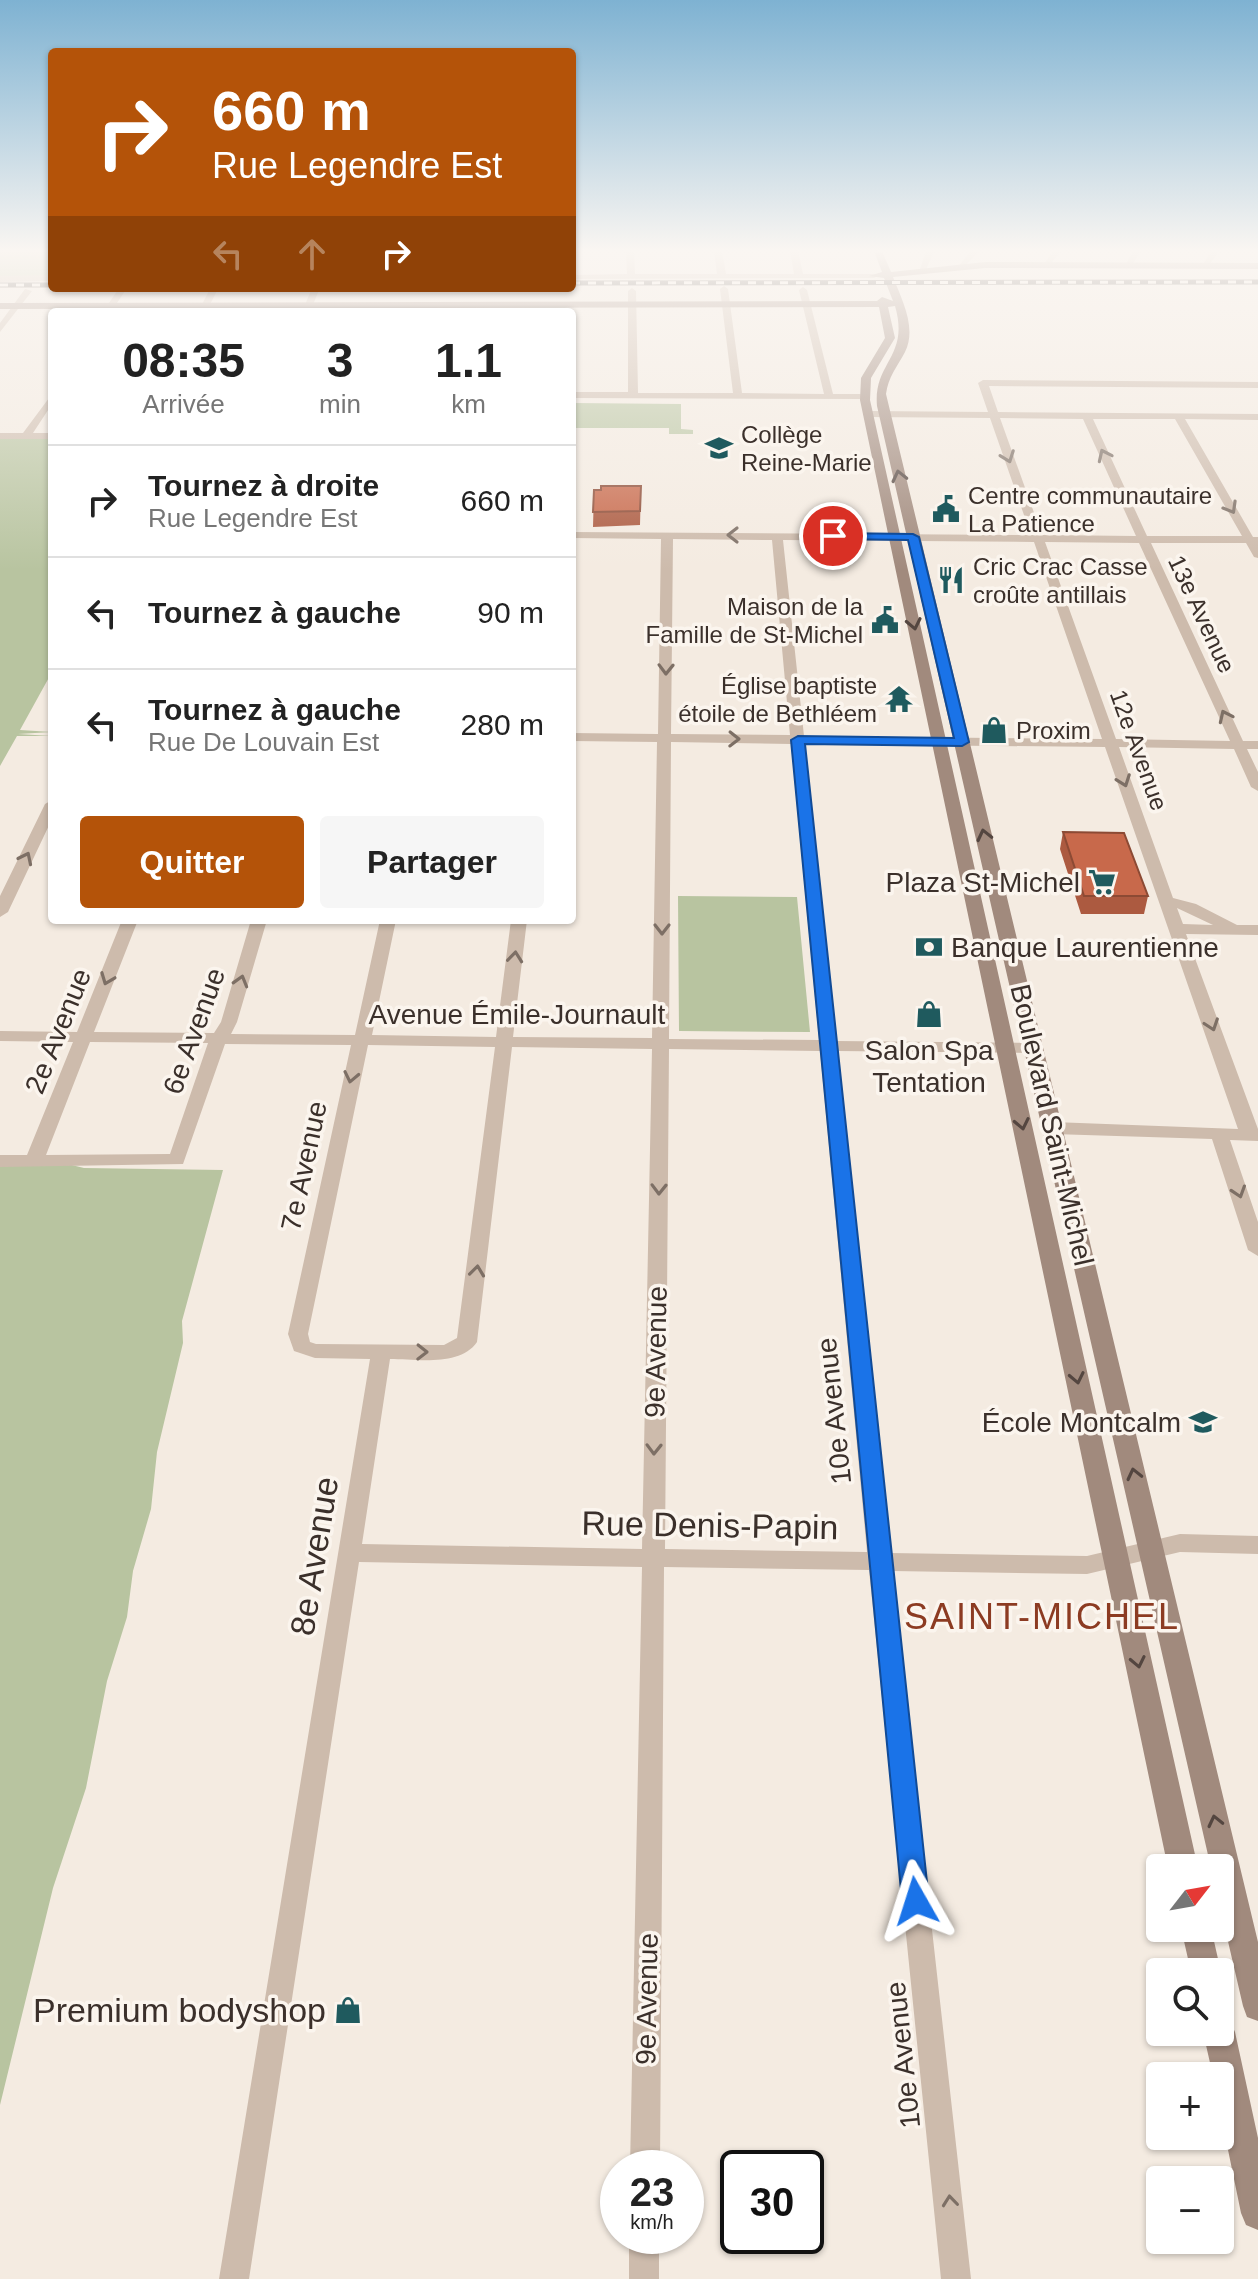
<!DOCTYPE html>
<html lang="fr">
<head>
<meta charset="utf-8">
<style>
	:root { --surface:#fff; --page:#f6f6f6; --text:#222; --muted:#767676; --line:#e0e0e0; --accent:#b45309 }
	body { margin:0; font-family:Arial,sans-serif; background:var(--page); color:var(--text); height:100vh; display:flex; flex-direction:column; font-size:30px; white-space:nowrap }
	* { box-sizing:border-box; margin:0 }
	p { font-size:26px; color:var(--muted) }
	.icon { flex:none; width:44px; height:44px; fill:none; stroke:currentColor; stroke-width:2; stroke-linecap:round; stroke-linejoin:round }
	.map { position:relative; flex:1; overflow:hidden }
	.drawer { position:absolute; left:48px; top:308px; width:528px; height:616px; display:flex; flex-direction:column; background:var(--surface); border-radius:8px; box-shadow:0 2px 6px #0004 }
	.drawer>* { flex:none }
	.guide { position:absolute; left:48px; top:48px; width:528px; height:244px; border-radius:8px; box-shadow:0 2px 6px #0004; background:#b45309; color:#fff; overflow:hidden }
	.needle { width:52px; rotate:59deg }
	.buttons { position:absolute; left:1146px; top:1854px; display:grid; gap:16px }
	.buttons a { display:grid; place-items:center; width:88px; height:88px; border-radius:8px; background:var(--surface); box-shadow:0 2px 6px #0004; font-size:40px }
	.speed { position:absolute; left:600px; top:2150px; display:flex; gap:16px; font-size:40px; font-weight:700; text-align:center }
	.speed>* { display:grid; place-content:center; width:104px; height:104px; border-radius:50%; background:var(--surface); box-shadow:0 2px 6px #0004; line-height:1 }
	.speed small { font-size:20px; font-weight:400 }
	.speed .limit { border:4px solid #111; border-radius:12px; background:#fff; color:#111 }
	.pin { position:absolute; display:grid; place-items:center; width:68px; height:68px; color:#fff; margin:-34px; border:4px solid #fff; border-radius:50%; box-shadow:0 2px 8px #0007 }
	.me { position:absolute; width:88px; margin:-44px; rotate:354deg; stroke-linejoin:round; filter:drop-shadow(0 0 6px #0008) }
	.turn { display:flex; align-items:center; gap:28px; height:168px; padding:0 32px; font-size:36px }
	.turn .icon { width:104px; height:104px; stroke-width:2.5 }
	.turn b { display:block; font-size:56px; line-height:68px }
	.lanes { display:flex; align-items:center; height:76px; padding:0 32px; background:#0003; justify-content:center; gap:40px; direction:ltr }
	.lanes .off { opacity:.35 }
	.eta { display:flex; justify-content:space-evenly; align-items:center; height:136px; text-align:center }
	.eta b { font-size:48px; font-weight:600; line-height:56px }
	.cta { display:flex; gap:16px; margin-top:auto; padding:16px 32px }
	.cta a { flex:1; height:92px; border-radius:8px; background:var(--accent); color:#fff; font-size:32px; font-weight:600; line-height:92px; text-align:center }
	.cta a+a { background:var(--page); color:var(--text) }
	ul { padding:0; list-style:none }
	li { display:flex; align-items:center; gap:24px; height:112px; padding:0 32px; border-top:2px solid var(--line) }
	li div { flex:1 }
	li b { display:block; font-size:30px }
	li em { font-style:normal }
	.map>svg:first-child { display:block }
</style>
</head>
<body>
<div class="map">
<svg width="1258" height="2279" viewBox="0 0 1258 2279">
	<rect width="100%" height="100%" fill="#f4ebe1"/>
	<path fill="#b8c4a0" d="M0,251h52v27l-52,1z
		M573,403l108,1v25l12,1v4h-24v-6h-97z
		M0,439h52v233l-32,58 32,2 -34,2 34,2h-35l-17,30z
		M678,896l119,1 13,135 -131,-1z
		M0,1161h55l29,7 139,2 -41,151 1,22 -26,109 -6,57 -18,62 -6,46 -20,64 -21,107 -33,100 -53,217z"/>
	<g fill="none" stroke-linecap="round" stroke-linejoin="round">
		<path fill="#cdbbac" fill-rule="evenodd" d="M626,251h8l1,23h82l-3,-23h8l4,23h68l-4,-23h8l5,23h71l4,2 -4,2 -302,1v-4l55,-1z
			M926,251h8l-9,21h-6z
			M971,251h8l-16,17h-6z
			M1053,251h8l-13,16h-6z
			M1133,251h8l-11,17h-6z
			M1211,251h8l-12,17h-6z
			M52,275v6l-52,1v-6z
			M724,286l4,3 14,104 82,1 -25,-104 4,-3 4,3 26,104h31l3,1v4l-295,-1v-6h56v-101l4,-3 4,3 2,102h95l-13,-104z
			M119,288h8l-16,24h-8z
			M312,288l7,2 -9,22h-8z
			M25,289l7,2 -32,41v-9z
			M210,289l7,2 -11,21h-8z
			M983,380l275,2v6l-269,-2 9,26 260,2v6l-73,-1 68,118h5v21l-4,-1 -8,-14h-95l92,198h15v8h-11l11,23v19l-7,-4 -17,-38 -115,-2 54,151 23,6 41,21h21v10l-72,-1 72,195v12l-28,-1 28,82v34l-10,-6 -36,-111 -159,-5 -9,-6 9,-6 185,7 -133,-382 -300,-3 31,297 197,2 8,5 -8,5 -196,-2 53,502 197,3 93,-22 78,2v18l-78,-2 -93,22 -195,-3 79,708h-30l-72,-709 -205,-3 -4,601h-30l12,-601 -283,-5 -110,717h-30l151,-920 -55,-1 -21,-7 -6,-17 63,-289 -126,-1 -42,120 -183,3v-12h27l46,-113 -73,-1v-10l77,1 45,-112h16l-44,112 120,1 7,-11 30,-102h16l-30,102 -6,12 124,1 25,-115h16l-24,115 124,2 15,-117h16l-14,117 139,1 5,-296 -85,-1v-8l86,1 3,-195 -89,-1v-6l459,3 -41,-117 -122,-1 -5,-3 5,-3 120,1 -10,-29zM1000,418l83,1 53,117 -94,-1zM1093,419h82l67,117h-95zM673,539l99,1 18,195 -119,-1zM783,540l251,2 68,197 -298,-3zM1045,542l94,1 91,198 -114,-2zM671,742l120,2 28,296 -150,-1zM1177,908l36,17 -30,-1zM90,1042l118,1 -38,111 -124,1zM368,1045l127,2 -38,291 -13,7 -128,-1 -6,-2 -2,-8zM512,1047l140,2 -10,500 -280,-5 28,-185c26,0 70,8 87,-17zM669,1049l151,2 47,501 -202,-3z
			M52,394v10l-19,29h19v6h-52v-6h23z
			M52,800v19l-44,93 -8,5v-21l45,-92z
			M629,2236h30v43h-30z"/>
		<path fill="#a18a7d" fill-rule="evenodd" d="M874,251h8l9,21 94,-10 273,1v6l-273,-1 -92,9c9,23 24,51 12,75 -8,15 -17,25 -19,42l372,1548v79l-11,-4 -4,-11 -23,-99v-39h-9l-334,-1462c-4,-44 33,-49 18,-100l-7,1 7,31 -24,40 -1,22 328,1468h-30l-308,-1468 1,-22 24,-40 -6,-31 -879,2v-6l877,-2 5,-4 11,4 -9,-23 -15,-2 13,-4z
			M1181,1928h30l10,44 -1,3v-3h-29z
			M1220,2017l10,4 5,11 23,106v92l-12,-5 -5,-12 -21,-102v-35h-7l-10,-44h17z"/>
		<g stroke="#3b302b" stroke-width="5">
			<path id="rail" d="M572,283l686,-1
				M0,285h52"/>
		</g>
		<use href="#rail" stroke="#fbf5ee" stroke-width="3" stroke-dasharray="8" stroke-linecap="butt"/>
	</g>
	<path fill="#ac5a40" d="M641,486l-1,39 -47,2 1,-37z
		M1063,832l85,64 -4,18h-63l-21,-65z"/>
	<path fill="#c8694b" stroke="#8c4a34" stroke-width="2" d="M601,486h40l-1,25 -47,1 1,-22h7z
		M1063,832l61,1 24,63h-64z"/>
	<defs><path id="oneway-chevron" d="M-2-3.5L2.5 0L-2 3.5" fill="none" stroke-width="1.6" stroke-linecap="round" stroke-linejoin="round" transform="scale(2)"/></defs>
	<g stroke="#7d6f65">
		<use href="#oneway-chevron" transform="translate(1104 455) rotate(-115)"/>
		<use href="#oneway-chevron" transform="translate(1008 457) rotate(70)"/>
		<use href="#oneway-chevron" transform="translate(1231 508) rotate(60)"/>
		<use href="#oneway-chevron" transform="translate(733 535) rotate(-180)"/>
		<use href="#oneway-chevron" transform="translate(666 669) rotate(91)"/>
		<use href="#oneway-chevron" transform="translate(1225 716) rotate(-115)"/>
		<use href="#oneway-chevron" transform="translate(734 739) rotate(1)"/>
		<use href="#oneway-chevron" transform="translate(1124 781) rotate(70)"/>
		<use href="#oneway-chevron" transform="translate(26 858) rotate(-64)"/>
		<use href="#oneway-chevron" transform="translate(662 929) rotate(90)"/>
		<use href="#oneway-chevron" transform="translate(515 957) rotate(-84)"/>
		<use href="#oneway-chevron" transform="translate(107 979) rotate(111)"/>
		<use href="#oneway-chevron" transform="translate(241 981) rotate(-74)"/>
		<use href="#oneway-chevron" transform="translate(1212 1025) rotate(71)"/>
		<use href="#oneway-chevron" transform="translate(351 1077) rotate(102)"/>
		<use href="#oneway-chevron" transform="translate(659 1189) rotate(91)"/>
		<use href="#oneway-chevron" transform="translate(1239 1192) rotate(72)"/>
		<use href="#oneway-chevron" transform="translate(477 1271) rotate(-83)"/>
		<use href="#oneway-chevron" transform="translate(422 1352) rotate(1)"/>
		<use href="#oneway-chevron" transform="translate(654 1449) rotate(91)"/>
		<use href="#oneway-chevron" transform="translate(950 2201) rotate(-96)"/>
	</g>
	<g stroke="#544640">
		<use href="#oneway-chevron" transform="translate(899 476) rotate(-103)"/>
		<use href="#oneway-chevron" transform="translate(914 624) rotate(78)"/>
		<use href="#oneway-chevron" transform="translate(984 835) rotate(-103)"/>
		<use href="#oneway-chevron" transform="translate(1022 1124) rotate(78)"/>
		<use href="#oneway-chevron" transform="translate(1077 1378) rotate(78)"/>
		<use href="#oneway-chevron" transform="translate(1134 1474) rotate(-103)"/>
		<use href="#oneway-chevron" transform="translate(1138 1662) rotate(78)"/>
		<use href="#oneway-chevron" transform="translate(1215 1821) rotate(-103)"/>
	</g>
	<linearGradient id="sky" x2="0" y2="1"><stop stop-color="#7eb2d2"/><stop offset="0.44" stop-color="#faf6f2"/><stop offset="1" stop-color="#faf6f2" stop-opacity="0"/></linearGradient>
	<rect width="1258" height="570" fill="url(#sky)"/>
	<path fill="#1a73e8" stroke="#114b97" stroke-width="2" d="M833,533l80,1 6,3 50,205 -7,4 -157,-2 124,1157 -4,8 -9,4 -10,-4 -4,-8 -111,-1161 7,-4 156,2 -46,-198 -79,-1z"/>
	<defs>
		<g id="school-bare" transform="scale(2.16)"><path d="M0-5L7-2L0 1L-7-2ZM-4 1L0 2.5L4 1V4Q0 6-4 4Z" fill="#1f5a5e" stroke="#fbf5ee" stroke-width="2.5" paint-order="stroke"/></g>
		<g id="civic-bare" transform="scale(2.16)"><path d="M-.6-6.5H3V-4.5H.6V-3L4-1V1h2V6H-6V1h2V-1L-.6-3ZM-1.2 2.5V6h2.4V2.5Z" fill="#1f5a5e" stroke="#fbf5ee" stroke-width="2.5" paint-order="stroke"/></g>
		<g id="restaurant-bare" transform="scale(2.16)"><path d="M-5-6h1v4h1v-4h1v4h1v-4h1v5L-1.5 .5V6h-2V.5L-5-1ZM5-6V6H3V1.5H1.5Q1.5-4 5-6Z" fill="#1f5a5e" stroke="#fbf5ee" stroke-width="2.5" paint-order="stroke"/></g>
		<g id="temple-bare" transform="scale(2.16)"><path d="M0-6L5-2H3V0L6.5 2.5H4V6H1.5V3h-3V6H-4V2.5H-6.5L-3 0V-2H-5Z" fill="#1f5a5e" stroke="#fbf5ee" stroke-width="2.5" paint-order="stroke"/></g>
		<g id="shop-bare" transform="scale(2.16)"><path d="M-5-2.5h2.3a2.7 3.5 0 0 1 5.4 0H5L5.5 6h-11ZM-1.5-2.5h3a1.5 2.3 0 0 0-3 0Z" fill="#1f5a5e" stroke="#fbf5ee" stroke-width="2.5" paint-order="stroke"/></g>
		<g id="supermarket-bare" transform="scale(2.16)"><path d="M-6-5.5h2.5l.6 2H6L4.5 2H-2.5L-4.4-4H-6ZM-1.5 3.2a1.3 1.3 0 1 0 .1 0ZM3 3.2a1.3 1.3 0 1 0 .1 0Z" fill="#1f5a5e" stroke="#fbf5ee" stroke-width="2.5" paint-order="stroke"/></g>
		<g id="bank-bare" transform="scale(2.16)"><path d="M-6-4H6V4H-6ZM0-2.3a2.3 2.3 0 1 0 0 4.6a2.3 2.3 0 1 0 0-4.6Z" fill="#1f5a5e" stroke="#fbf5ee" stroke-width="2.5" paint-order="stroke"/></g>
	</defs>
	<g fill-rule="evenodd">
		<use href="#school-bare" x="719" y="448"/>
		<use href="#civic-bare" x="946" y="509"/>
		<use href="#restaurant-bare" x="951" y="580"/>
		<use href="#civic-bare" x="885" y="620"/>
		<use href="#temple-bare" x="899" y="699"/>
		<use href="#shop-bare" x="994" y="730"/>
		<use href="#supermarket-bare" x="1102" y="882"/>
		<use href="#bank-bare" x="929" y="947"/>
		<use href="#shop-bare" x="929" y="1014"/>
		<use href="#school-bare" x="1203" y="1422"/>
		<use href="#shop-bare" x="348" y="2010"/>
	</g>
	<g text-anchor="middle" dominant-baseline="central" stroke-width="7" stroke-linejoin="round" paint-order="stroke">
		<g font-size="24" fill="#3b302b" stroke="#fbf5ee" text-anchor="start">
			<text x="741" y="434">Collège<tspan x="741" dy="28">Reine-Marie</tspan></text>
			<text x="968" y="495">Centre communautaire<tspan x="968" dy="28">La Patience</tspan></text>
			<text x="973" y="566">Cric Crac Casse<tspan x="973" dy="28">croûte antillais</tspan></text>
			<text x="863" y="606" text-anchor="end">Maison de la<tspan x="863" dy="28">Famille de St-Michel</tspan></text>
			<text x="877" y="685" text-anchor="end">Église baptiste<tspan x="877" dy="28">étoile de Bethléem</tspan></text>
			<text x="1016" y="730">Proxim</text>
		</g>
		<g font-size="24" fill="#3b302b" stroke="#fbf5ee">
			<text transform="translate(1202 614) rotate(65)">13e Avenue</text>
			<text transform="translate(1139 750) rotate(70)">12e Avenue</text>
		</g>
		<g font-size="28" fill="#3b302b" stroke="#fbf5ee" text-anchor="end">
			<text x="1080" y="882">Plaza St-Michel</text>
			<text x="951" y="947" text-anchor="start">Banque Laurentienne</text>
			<text x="929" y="1050" text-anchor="middle">Salon Spa<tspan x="929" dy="32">Tentation</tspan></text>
			<text x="1181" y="1422">École Montcalm</text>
		</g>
		<g font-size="28" fill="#3b302b" stroke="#fbf5ee">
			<text x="517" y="1014">Avenue Émile-Journault</text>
			<text transform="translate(58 1031) rotate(-68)">2e Avenue</text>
			<text transform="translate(194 1031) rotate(-70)">6e Avenue</text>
			<text transform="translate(1052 1125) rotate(77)">Boulevard Saint-Michel</text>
			<text transform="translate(304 1166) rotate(-78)">7e Avenue</text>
			<text transform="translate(656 1352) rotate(-89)">9e Avenue</text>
			<text transform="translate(834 1411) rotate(-96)">10e Avenue</text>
			<text transform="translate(647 1999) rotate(-89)">9e Avenue</text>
			<text transform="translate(903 2055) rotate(-96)">10e Avenue</text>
		</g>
		<g font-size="34" fill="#3b302b" stroke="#fbf5ee">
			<text transform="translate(710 1525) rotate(1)">Rue Denis-Papin</text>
			<text transform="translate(314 1556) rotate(-81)">8e Avenue</text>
		</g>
		<g font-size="34" fill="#3b302b" stroke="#fbf5ee" text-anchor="end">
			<text x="326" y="2010">Premium bodyshop</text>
		</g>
		<g font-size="36" letter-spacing="2" fill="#8c3b22" stroke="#fbf5ee">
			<text x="1042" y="1616">SAINT-MICHEL</text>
		</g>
	</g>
</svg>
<div class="buttons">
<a><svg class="needle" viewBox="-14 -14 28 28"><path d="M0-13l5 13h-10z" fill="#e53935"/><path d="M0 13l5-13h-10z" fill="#767676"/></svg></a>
<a><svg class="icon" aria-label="search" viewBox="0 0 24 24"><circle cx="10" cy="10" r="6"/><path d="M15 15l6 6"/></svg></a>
<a>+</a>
<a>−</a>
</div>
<div class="speed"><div>23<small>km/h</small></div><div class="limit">30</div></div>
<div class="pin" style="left:833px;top:536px;background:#d93025"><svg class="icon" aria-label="arrive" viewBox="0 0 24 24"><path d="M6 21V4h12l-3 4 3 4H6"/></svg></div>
<svg class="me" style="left:916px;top:1901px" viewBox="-20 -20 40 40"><path d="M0-17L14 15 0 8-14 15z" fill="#1a73e8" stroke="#fff" stroke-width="4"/></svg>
<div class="guide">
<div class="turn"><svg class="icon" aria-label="right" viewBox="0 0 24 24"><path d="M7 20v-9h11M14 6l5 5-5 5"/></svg><div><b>660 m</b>Rue Legendre Est</div></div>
<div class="lanes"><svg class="icon off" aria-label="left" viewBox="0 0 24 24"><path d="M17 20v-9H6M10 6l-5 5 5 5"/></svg><svg class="icon off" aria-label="ahead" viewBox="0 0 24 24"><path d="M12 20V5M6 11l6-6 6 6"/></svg><svg class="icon" aria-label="right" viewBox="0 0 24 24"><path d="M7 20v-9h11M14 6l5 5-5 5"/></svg></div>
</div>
<section class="drawer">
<div class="eta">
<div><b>08:35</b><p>Arrivée</p></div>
<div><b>3</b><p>min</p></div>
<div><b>1.1</b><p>km</p></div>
</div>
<ul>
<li><svg class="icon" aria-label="right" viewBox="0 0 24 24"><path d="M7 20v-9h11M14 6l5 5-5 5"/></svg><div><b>Tournez à droite</b><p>Rue Legendre Est</p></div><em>660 m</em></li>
<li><svg class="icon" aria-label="left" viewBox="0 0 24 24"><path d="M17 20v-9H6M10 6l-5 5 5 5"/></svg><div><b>Tournez à gauche</b></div><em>90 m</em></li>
<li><svg class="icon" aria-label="left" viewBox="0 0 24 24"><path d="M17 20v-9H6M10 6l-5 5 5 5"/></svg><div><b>Tournez à gauche</b><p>Rue De Louvain Est</p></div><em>280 m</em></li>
</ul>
<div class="cta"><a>Quitter</a><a>Partager</a></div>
</section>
</div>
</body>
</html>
